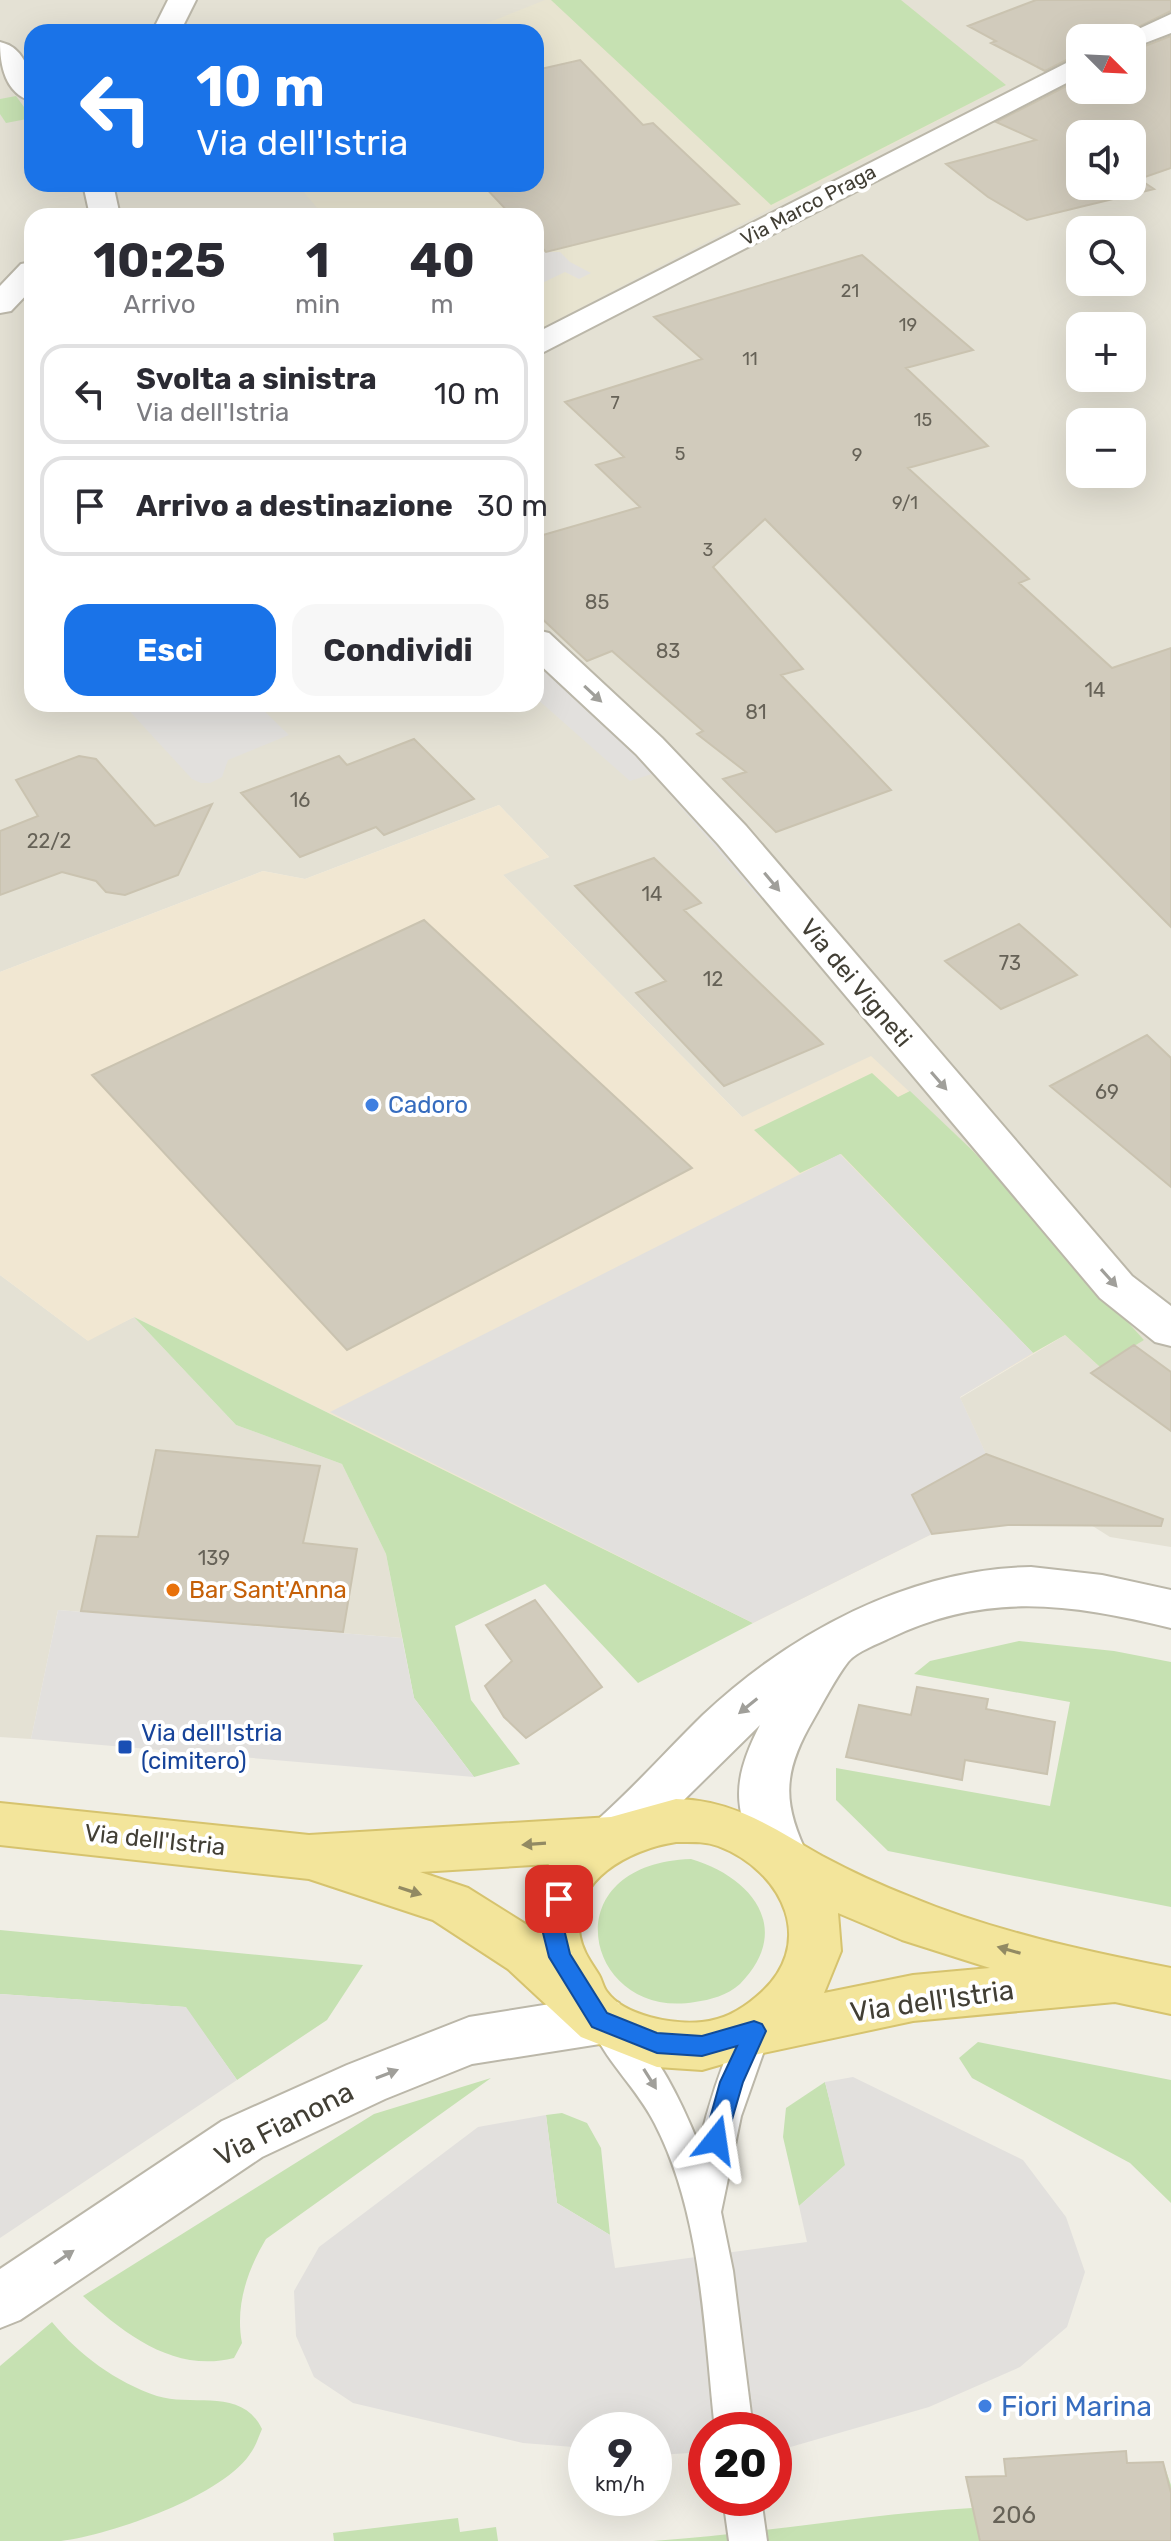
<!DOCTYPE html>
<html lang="it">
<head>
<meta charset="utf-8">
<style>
	:root { --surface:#fff; --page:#f7f7f7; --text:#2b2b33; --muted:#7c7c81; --line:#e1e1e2; --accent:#1a73e8 }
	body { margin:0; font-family:Rubik,sans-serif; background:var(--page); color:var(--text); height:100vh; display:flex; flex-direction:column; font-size:30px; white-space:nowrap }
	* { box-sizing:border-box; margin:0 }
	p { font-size:26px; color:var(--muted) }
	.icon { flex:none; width:44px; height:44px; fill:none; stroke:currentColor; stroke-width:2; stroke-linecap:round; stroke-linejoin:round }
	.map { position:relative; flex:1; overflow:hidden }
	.panel { position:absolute; left:24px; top:208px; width:520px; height:504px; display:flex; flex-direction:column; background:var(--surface); border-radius:24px; box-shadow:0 8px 32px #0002 }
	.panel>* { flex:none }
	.banner { position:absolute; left:24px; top:24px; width:520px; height:168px; border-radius:24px; box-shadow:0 8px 32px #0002; background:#1a73e8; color:#fff; overflow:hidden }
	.needle { width:52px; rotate:114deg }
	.tools { position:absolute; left:1066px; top:24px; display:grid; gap:16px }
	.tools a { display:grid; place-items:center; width:80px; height:80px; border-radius:16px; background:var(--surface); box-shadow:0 8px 32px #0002; font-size:40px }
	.speed { position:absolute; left:568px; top:2412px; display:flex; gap:16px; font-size:40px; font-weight:700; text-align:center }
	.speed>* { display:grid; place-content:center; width:104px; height:104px; border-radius:50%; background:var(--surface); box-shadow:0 8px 32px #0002; line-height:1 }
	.speed small { font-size:20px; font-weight:400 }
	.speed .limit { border:12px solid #d22; background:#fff; color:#111 }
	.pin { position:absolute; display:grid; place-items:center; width:68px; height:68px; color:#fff; margin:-34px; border-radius:16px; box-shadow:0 4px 12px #0006 }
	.me { position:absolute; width:88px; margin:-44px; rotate:15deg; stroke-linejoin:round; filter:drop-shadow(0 0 6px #0008) }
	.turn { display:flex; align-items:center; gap:28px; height:168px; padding:0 40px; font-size:36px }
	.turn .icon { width:104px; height:104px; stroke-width:2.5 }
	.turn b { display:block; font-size:56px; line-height:68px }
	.eta { display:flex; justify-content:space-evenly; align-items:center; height:136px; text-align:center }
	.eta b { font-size:48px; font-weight:700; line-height:56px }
	.button { display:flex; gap:16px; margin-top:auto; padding:16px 40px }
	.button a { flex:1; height:92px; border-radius:24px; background:var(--accent); color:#fff; font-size:32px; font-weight:700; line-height:92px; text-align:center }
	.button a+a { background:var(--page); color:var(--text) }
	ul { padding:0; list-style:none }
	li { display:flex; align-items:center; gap:24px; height:100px; margin:0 16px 12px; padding:0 24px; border:4px solid var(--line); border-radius:24px }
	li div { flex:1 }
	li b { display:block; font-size:30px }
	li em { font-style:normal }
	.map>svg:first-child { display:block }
</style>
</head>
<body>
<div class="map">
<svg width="1171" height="2541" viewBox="0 0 1171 2541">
	<rect width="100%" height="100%" fill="#f0eee5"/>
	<path fill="#e4e1d4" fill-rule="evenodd" d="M0,0h1171v1547l-61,-10 -19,-12h-83l-76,9 -20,-39 48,-97 105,-63 35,32 43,-28 -401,-222 -240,-243 47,-17 -50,-52 -194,74 -42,-8 -263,101zM32,32h504v152h-504zM1080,38h52v52h-52zM1080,134h52v52h-52zM32,216h504v488h-504zM1080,230h52v52h-52zM1080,326h52v52h-52zM1080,422h52v52h-52z
		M0,1275l87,65 47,-23 102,108 106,39 44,90 16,84 -344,-28 -27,129 -31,-2z"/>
	<path fill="#f1e7d2" d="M499,805l50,52 -46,18 239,242 129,-61 102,95 171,189 -44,27 -35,-32 -105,62 26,57 -74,41 20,39 -179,89 -619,-306 -46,24 -88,-66v-303l263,-101 42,8z"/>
	<path fill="#e8e4d0" d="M545,0h356l105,85 -470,246v-115h-212l-27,-32h239v-152h-71z"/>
	<path fill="#c6e1b2" d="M551,0h350l105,85 -235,120z
		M16,96l16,22 -26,5 -6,-9v-15z
		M872,1073l26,24 12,-6 63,60 171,189 -44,27 -35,-32 -32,18 -192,-199 -41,19 -46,-43z
		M134,1317l619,306 -115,60 -93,-99 -90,42 16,74 49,64 -46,13 -60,-79 -28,-144 -44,-90 -106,-39z
		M1019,1641l95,10 57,11v245l-283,-56 -52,-51v-32l214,38 20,-104 -156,-28 16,-13z
		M691,1859c61,18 103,70 49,125 -12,11 -30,16 -45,18 -109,19 -147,-138 -4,-143z
		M0,1930l363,35 -36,55 -90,60 -52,-73 -185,-13z
		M978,2042l193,38v123l-41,-40 -158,-85 -13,-20z
		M491,2078l-225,161c-19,32 -31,67 -24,104l-8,15c-59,15 -109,-23 -151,-62l291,-182z
		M825,2082l21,83 -47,41 -16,-69 3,-29z
		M562,2113l25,10 14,25 9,87 -53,-32 -11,-88z
		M52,2322c27,33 64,60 105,74 36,11 85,-9 105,33 -3,7 -6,16 -10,22 -26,44 -141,84 -191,90 -19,0 -41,0 -61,0v-175z
		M1126,2451l1,12 36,-1 8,23v56h-518c107,-7 212,-27 319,-33l-6,-31 39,-1 -1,-17z
		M458,2518l2,14 36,-5 2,14h-164l-1,-8z"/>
	<path fill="#e2e0dd" d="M536,247l7,5h17l10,10 21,11 -12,6 -14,-7 -29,14z
		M536,650l237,243 -14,5 -107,-124 -22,7 -94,-83z
		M123,704h134l32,31 -61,25 -6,17 -12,6h-9l-9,-4z
		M840,1154l193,199 -73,44 26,57 -74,41 20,39 -179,89 -423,-211z
		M58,1610l344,28 12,60 60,79 -443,-38z
		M0,1994l186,13 51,73 -237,158z
		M853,2077l170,83 43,57 19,55 -18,55 -47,40 -91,40 -142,41 -13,1v-19h-68v22l-48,3 -4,-1v-24h-68v18l-63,-5 -170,-40 -39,-26 -18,-41 -2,-45 25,-44 159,-120 68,-12 11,88 53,32 5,33 192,-26 -8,-36 46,-41 -20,-83z"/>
	<path fill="#d1cbbc" stroke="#cac3b0" stroke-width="2" fill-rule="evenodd" d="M1036,0h135v11l-55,27h-36v15l-35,18 -54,-28 5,-2 -28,-15z
		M1171,36v132l-32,11 15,10 -127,31 -39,-23 -42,-33 90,-24 -40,-18 84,-43v11h52v-39zM1080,134h52v52h-52z
		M580,60l63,65 10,-2 86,81 -193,48 -10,-11v-25h-24l-30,-32h54v-114z
		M862,255l111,95 -67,18 82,78 -80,22 121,111 -10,4 93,85 59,-20v279l-406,-408 -52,48 90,102 -22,6 110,115 -115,42 -53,-53 23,-7 -49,-38 6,-3 -91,-80 -25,10 -51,-48v-76l104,-30 -44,-42 28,-8 -59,-55 137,-43 -48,-42z
		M414,739l60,60 -90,36 -8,-8 -76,30 -59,-64 98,-37 8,9z
		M79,756l17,3 59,67 57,-22 -34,71 -53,20 -19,-3 -10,-11 -34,-9 -62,23v-64l38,-15 -22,-36z
		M654,858l47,45 -17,7 139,134 -99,42 -88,-93 30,-12 -91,-95z
		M424,920l268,248 -345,182 -255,-275z
		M1019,924l58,51 -76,34 -56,-48z
		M1147,1035l24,23v129l-121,-101z
		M1134,1345l37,27v59l-80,-58z
		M156,1450l164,16 -17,77 54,6 -14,83 -262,-21 16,-75 41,1z
		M986,1454l177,65 -2,7 -153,-1 -76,9 -20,-39z
		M535,1600l67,87 -76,51 -22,-21 -19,-31 27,-25 -26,-36z
		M917,1687l71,12 -2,10 69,13 -8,52 -82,-14 -3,20 -116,-23 13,-52 52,10z
		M1126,2451l1,12 36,-1 8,31v48h-191l-14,-64 40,-1 -2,-17z"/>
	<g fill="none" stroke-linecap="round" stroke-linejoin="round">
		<g stroke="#bbb7a9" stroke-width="4">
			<path id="service" d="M754,2016l12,4 5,11 -30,85 -20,96 12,59 20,159h-38c-11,-100 -13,-215 -60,-306 -17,-34 -47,-61 -61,-92l5,-11 12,-4c39,14 73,91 88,128 10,-43 24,-85 43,-125z
				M723,2498h38l6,43h-38z"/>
		</g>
		<g stroke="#bbb7a9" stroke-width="4">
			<path id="minor" d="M168,0h28l-16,32h-28z
				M1171,14v19l-39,15v-10h-13z
				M0,42c27,6 32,35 32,59 -27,-7 -32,-36 -32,-59z
				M1080,56v20l-544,280v-23z
				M83,184h30l7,32h-30z
				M32,262v27l-21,22 -11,2v-27l21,-22z
				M536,630l13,3 113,105 84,88 386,450 39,30v40l-16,-4 -55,-44 -382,-454 -82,-90 -100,-93z
				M1031,1567l71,8 69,15v38c-100,-24 -184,-37 -281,10 -12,6 -33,13 -42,24 -13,17 -24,39 -35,58 -31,53 -31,84 -4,138l-8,15 -18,7 -18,-7c-30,-60 -37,-85 -5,-148l-130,128 -18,7 -18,-7 -8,-15 8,-15c39,-34 72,-72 109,-108 87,-82 206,-146 328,-148z
				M600,1996l19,7 8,17 -8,17 -19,7 -128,20 -87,35 -123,58 -242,163 -20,8v-59l222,-148 125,-56 122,-48z"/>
		</g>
		<g stroke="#d6c36e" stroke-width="4">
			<path id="primary" d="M676,1799c58,1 97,29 146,57 28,15 58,29 89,41 81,34 174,54 260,71v46l-56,-12 -202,19 -159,34 -52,15 -45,-3 -76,-30 -73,-68 -75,-49 -124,-41 -309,-34v-42l309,32 302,-18zM676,1842c14,0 29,-1 42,4 66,25 101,100 38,151 -15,13 -33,23 -54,25 -28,3 -78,-6 -95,-30 -4,-5 -5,-12 -8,-17 -8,-13 -16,-23 -19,-38 -11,-57 50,-88 96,-95zM549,1864l-20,41 -2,20 -59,-37 -48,-16zM838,1913l64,27 88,28 -77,7 -89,18 17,-42z"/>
		</g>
		<use href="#service" fill="#fff" fill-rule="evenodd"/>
		<use href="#minor" fill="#fff" fill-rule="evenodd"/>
		<use href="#primary" fill="#f3e59b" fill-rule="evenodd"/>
	</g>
	<defs><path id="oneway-solid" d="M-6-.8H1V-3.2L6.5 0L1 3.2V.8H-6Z" transform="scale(2)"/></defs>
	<g fill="#a09f9a">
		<use href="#oneway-solid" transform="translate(593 694) rotate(43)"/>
		<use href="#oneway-solid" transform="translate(772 882) rotate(50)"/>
		<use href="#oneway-solid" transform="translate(939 1081) rotate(49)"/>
		<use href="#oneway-solid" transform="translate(1109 1278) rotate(48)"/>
		<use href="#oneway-solid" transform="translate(748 1706) rotate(141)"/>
		<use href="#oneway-solid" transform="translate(387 2074) rotate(-21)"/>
		<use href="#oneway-solid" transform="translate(650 2079) rotate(58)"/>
		<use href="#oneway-solid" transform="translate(64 2257) rotate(-34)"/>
	</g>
	<g fill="#928a63">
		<use href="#oneway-solid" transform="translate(534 1844) rotate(176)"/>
		<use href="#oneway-solid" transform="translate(410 1891) rotate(18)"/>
		<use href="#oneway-solid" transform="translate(1009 1950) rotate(-164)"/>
	</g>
	<path fill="#1a73e8" stroke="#114b97" stroke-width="2" d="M559,1890l7,2 3,7 -5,30 6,25 37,59 50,20 45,3 52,-15 8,3 4,7 -23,51 -19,65 -8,3 -8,-3 -4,-7 16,-58 17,-36 -35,10 -45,-3 -65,-26 -43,-70 -7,-28 9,-37z"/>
	<g fill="#3f7fe0" stroke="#fff" stroke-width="3">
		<circle cx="372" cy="1105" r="8"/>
		<circle cx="985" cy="2406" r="8"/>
	</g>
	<circle fill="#e8710a" stroke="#fff" stroke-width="3" cx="173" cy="1590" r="8"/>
	<rect fill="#1a4fb4" stroke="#fff" stroke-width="3" x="117" y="1739" width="16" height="16" rx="4"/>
	<g text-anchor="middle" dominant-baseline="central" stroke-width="8" stroke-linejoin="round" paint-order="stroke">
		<g font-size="18" fill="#666257">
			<text x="850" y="291">21</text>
			<text x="908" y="325">19</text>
			<text x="750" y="359">11</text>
			<text x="615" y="403">7</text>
			<text x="923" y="420">15</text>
			<text x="680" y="454">5</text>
			<text x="857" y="455">9</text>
			<text x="905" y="503">9/1</text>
			<text x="708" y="550">3</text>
		</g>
		<g font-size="20" fill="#423f35" stroke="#fff">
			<text transform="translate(808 205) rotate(-28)">Via Marco Praga</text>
		</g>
		<g font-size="20" fill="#666257">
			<text x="597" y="602">85</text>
			<text x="668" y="651">83</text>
			<text x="1095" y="690">14</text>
			<text x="756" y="712">81</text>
			<text x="300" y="800">16</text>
			<text x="49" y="841">22/2</text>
			<text x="652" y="894">14</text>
			<text x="1010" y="963">73</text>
			<text x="713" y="979">12</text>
			<text x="1107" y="1092">69</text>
			<text x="214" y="1558">139</text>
		</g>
		<g font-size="24" fill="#423f35" stroke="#fff">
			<text transform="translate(856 983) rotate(50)">Via dei Vigneti</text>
			<text transform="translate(155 1840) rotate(6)">Via dell'Istria</text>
		</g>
		<g font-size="24" fill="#366cbe" stroke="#fff" text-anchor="start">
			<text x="388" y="1105">Cadoro</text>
		</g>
		<g font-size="24" fill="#c56008" stroke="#fff" text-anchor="start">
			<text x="189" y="1590">Bar Sant'Anna</text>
		</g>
		<g font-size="24" fill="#164399" stroke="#fff" text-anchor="start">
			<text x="141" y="1733">Via dell'Istria<tspan x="141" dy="28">(cimitero)</tspan></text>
		</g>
		<g font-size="24" fill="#666257">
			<text x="1014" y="2515">206</text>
		</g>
		<g font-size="28" fill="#423f35" stroke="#fff">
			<text transform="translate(932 2001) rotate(-8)">Via dell'Istria</text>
			<text transform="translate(284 2124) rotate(-27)">Via Fianona</text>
		</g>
		<g font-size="28" fill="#366cbe" stroke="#fff" text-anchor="start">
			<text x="1001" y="2406">Fiori Marina</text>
		</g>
	</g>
</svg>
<div class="tools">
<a><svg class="needle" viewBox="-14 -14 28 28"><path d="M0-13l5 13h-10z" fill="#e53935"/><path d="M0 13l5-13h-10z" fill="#7c7c81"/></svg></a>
<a><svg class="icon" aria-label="sound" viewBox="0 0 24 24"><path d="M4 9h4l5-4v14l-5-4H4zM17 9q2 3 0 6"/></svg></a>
<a><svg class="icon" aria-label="search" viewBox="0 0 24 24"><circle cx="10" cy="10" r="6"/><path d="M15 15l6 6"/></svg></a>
<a>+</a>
<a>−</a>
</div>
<div class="speed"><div>9<small>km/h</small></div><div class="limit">20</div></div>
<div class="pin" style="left:559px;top:1899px;background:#d93025"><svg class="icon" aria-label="arrive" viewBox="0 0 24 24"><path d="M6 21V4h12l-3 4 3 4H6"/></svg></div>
<svg class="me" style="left:716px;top:2140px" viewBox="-20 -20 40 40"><path d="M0-17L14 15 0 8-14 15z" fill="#1a73e8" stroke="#fff" stroke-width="4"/></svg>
<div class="banner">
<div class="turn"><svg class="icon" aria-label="left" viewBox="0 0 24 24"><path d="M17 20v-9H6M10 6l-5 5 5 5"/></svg><div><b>10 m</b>Via dell'Istria</div></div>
</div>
<section class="panel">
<div class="eta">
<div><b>10:25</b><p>Arrivo</p></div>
<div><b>1</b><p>min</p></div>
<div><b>40</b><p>m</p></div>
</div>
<ul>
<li><svg class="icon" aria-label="left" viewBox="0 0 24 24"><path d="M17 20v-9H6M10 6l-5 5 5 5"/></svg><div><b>Svolta a sinistra</b><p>Via dell'Istria</p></div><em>10 m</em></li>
<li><svg class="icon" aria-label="arrive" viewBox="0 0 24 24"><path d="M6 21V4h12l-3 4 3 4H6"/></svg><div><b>Arrivo a destinazione</b></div><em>30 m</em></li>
</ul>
<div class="button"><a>Esci</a><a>Condividi</a></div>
</section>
</div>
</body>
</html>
